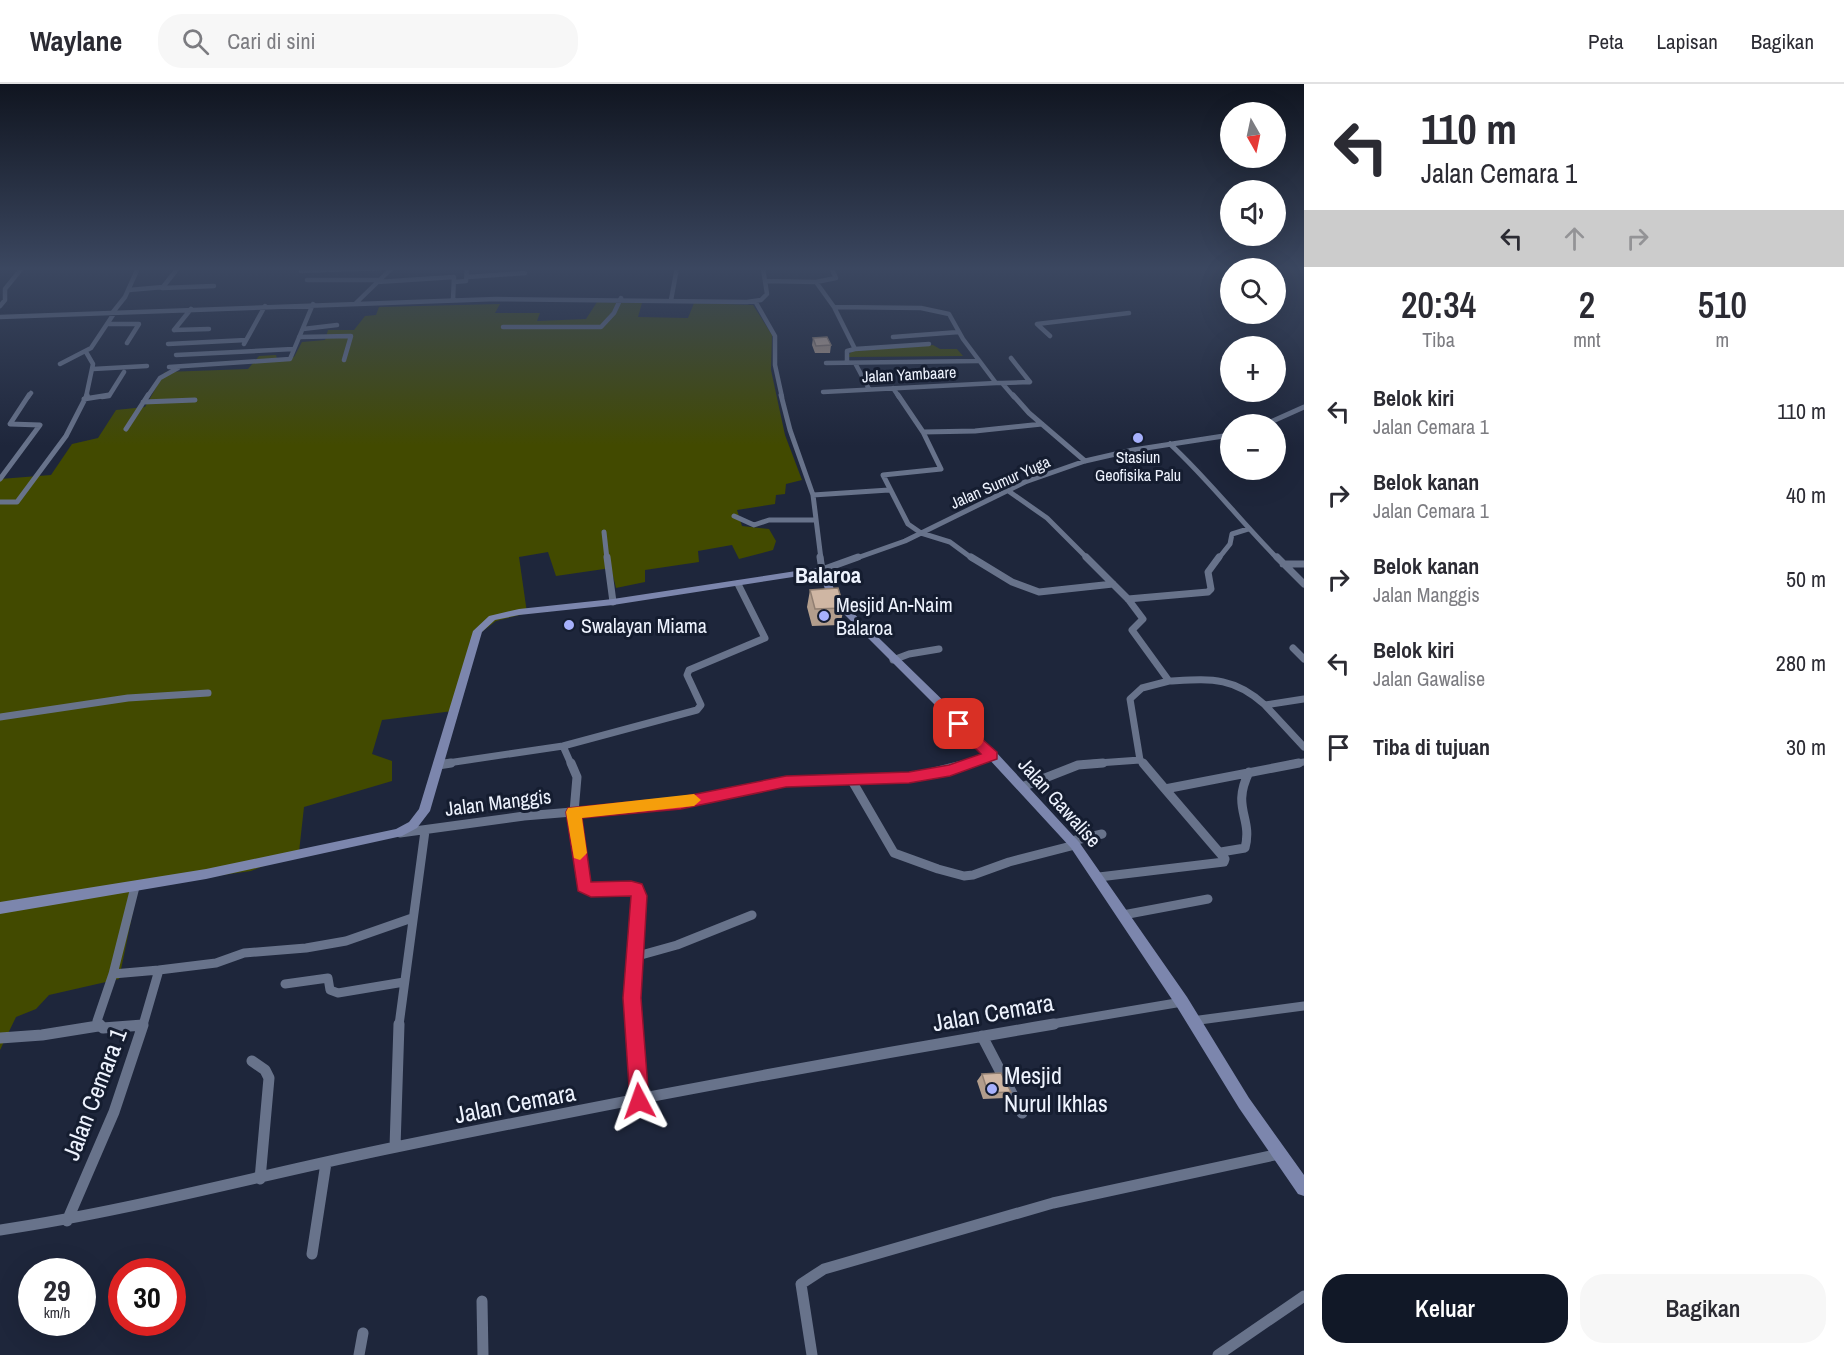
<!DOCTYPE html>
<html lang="id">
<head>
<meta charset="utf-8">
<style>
	:root { --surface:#fff; --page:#f7f7f7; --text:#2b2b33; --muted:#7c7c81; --line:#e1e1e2; --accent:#111827 }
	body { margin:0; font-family:"Archivo Narrow",sans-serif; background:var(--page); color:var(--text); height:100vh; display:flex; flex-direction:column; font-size:22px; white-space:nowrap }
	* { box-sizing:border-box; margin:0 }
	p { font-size:20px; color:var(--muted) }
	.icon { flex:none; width:33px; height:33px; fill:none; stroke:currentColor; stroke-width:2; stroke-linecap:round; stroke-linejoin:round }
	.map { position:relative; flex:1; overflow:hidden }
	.sheet { display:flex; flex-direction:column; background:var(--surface); width:540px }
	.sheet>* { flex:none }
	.top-card { background:#fff; color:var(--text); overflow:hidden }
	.needle { width:39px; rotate:171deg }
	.controls { position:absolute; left:1220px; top:18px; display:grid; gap:12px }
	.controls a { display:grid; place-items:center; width:66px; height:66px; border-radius:50%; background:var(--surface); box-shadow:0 6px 24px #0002; font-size:30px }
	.speed { position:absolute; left:18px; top:1174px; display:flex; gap:12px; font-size:30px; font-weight:700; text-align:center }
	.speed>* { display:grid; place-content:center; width:78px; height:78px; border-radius:50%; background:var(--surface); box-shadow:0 6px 24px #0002; line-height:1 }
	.speed small { font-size:15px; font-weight:400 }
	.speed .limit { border:9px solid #d22; background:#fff; color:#111 }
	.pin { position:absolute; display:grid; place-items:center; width:51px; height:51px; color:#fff; margin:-26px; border-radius:12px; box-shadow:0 3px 9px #0006 }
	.me { position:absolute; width:66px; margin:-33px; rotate:356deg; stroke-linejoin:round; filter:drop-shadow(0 0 4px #0008) }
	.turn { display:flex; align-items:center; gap:21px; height:126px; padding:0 18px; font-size:27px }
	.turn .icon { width:78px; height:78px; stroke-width:2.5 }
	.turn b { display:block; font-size:42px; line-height:51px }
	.lanes { display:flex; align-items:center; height:57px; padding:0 18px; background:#0003; justify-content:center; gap:30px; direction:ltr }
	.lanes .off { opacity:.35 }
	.eta { display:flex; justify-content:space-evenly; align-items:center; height:102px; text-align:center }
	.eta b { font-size:36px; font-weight:600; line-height:42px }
	.action { display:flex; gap:12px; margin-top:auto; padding:12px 18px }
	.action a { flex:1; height:69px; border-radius:24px; background:var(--accent); color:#fff; font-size:24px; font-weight:600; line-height:69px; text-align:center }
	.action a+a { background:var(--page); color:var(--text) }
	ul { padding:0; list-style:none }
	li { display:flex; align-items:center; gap:18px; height:84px; padding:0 18px }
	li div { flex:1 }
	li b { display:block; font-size:22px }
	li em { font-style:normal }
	header { display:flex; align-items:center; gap:36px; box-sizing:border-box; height:84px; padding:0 30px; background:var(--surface); border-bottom:2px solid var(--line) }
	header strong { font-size:28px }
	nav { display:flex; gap:33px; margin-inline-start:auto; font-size:21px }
	.search { width:420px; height:54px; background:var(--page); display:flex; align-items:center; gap:15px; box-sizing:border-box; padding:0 21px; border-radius:24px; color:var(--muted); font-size:22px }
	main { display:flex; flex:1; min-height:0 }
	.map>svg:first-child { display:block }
</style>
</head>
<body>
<header>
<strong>Waylane</strong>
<div class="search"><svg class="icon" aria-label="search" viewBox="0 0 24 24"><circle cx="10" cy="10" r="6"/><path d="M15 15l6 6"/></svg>Cari di sini</div>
<nav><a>Peta</a><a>Lapisan</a><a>Bagikan</a></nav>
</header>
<main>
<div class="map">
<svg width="1304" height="1271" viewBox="0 0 1304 1271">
	<rect width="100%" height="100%" fill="#1e263b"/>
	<path fill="#424a00" d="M597,218l45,1 -4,14 50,1 6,-15 59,2 19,30 -1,35 14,65 17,45 -16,4 -1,10 -9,1 -1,9 -38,6 5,16 27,3 7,12 -3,9 -34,9 -7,-14 -34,6 1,11 -54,8v12l-29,6 -5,-20 -55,8 -8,-24 -29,5 8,56 -31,8 -26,20 -17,70 -71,9 -10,34 20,7v20l-88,26 -5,45 -48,19 -113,16 -19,92 -70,16 -13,14 -20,8 -16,33v-571l51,-4 21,-31 26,-6 18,-28 29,-3 20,-35 83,-3 11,-13 17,-1 1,4 17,-2 8,-15 23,-2 3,-10h26l11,-14 11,-1 3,-8 121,-3 -5,9h45l-3,8 49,-2z
		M933,261l7,4h17l6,7 -116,1 5,-6z"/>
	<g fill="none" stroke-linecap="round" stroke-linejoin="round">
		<path stroke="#68738b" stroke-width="4.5" d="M301,187l81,-3
			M467,193l58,-4
			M307,196h73
			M766,197l50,1 18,25 21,42 -8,2v10
			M377,198l77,-5 -1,23
			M454,198l12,-1 1,-13
			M816,198l20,-4 -5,-10
			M162,204l52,-2
			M129,206l34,-3 15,-19
			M671,216l6,-32
			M755,217l20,35v29l7,32
			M356,219l36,-35
			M0,222l5,-6v-11l17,-21
			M834,223l87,1 28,6 14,25 33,44h6l12,14
			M113,228l12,-15 13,-29
			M0,233l496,-18 251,3 14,-2 6,-6 -4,-26
			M107,240h32l-12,19
			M503,243h98l13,-14 7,-15
			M303,245l34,-4
			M174,246l35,-1
			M174,246l17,-21
			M1050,252l-13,-12 92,-11
			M299,253l52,-1 -7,24
			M893,253l66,-5
			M168,260l78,-4
			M244,260l21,-38
			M855,265l74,-5
			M86,268l7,12 -7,33
			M176,271l117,-6
			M1011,274l19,24
			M826,279l152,-2
			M855,279l14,26
			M60,280l31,-16 24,-36
			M169,283l121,-8 23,-55
			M93,285l54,-3
			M1002,299l28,-1
			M893,304l6,9
			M823,308l173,-9
			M28,313l3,-4
			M102,313l7,-1 15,-24
			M147,313l13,-19 18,-10"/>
		<path stroke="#68738b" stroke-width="5" d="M781,311l9,35 23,65 8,64
			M898,311l25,37 52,-1 67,-7
			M1013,311l16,18 56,48
			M84,315l25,-4
			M143,318l52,-2
			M1266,340l38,-17
			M126,345l22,-34
			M923,348l18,37 -58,6 25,49 13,9 29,9 23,17
			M1170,360c39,36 71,78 108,115
			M0,395l40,-54 -30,-1 19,-29
			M1007,406l40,28 41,41
			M813,411l76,-5
			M0,418h17l49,-66 21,-41
			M734,432l20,9 15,-5h46
			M604,448l3,27
			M854,475l51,-18 120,-59 60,-21 48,-11 97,-15
			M1218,475l12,-15 2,-10 16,-5"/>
		<path stroke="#68738b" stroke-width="7" d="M607,473l6,45
			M820,473l2,13 36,-13
			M971,473l41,25 27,10 74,-8
			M1086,473l42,42 15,20 -11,11 37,51 -27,7 -12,11 10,61 4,4
			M1277,473l27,27
			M1283,480h21
			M1128,515l80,-7 3,-3 -3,-17 11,-15
			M1293,564l11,11
			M893,576l16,-6 30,-5
			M1169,597c41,-2 64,-5 96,24
			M1304,615l-39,6 39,42
			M0,633l128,-19 80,-5
			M563,662l8,18
			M441,680l122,-18 134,-36 4,-5 -14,-30 2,-5 76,-32 -27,-54
			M965,680l27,-9
			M1084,680l56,-4
			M1291,680l13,-2"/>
		<path stroke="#68738b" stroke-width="9" d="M571,679l6,14 -3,35 10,75 7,3 40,-2 6,1 2,7 -7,101 2,28
			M1143,679l22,26
			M438,681l13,-2
			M851,695l43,74 44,16 26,7 9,-1 36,-13 66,-17
			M1022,703l56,-22 25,-2
			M400,749l124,-17 157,-13 106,-21 122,-4 61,-15
			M1072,757l30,-7
			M1221,768l24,-4c8,-31 -14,-39 4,-76
			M1099,793l125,-15 1,-3 -60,-70 134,-26
			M1123,831l85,-16
			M634,873l43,-12 75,-30
			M113,890l46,-4
			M285,900l43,-6 2,12 8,3 66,-11
			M1192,937l112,-15
			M101,941l-4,-4 16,-47 22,-87
			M141,941h2
			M143,941l16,-55 57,-7 28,-10 62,-5 40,-7 66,-23
			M399,941l26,-194
			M1046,941l136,-23"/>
		<path stroke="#68738b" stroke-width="11" d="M634,940l5,77
			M982,952l40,77
			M0,954l42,-3 56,-9
			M252,977l13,9 4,8 -9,101
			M395,1063l4,-123
			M67,1137l47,-109 29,-87 -40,3 -4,-4
			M0,1146c134,-20 264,-56 396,-83 219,-45 439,-86 658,-123
			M312,1170l14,-91
			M482,1217l1,54
			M359,1271l4,-22
			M812,1271l-11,-71 23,-15 229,-66 226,-49
			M1218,1271l86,-59"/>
		<path fill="#7c86ad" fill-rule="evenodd" d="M822,483l4,3 8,19 12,17 150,146 83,90 108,155 62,101 55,77v21l-6,-2 -59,-86 -62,-101 -106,-159 -83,-90 -148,-148 -15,-21 -6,-16 -206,32 -94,10 -24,5 -13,12 -52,179 -13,17 -15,8 -196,43 -206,35v-12l206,-33 190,-40 13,-7 10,-13 54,-178 16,-15 30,-7 94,-10z"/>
	</g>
	<path fill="#b29d8c" d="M813,254l18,7 -1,8h-15l-3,-8z
		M810,506l34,18 -4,17 -28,1 -5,-19z
		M982,990l29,18 -6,6 -22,1 -6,-18z"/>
	<path fill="#cfb6a3" stroke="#917f72" stroke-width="1.5" d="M827,253l4,8 -15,1 -3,-8z
		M838,504l6,20 -29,1 -5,-19z
		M1001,989l10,19 -23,1 -6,-19z"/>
	<linearGradient id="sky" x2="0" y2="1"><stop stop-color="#101520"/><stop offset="0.51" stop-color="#3b4760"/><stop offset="1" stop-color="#3b4760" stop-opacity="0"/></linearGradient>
	<rect width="1304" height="362" fill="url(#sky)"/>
	<path fill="#e11d48" stroke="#92132f" stroke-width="1.5" d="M959,635l38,33v7l-47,17 -41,7 -123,4 -105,22 -99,9 9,64 40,-1 11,3 5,12 -6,102 8,103 -3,7 -7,3 -6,-3 -3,-7 -7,-103 8,-102 -40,1 -13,-6 -12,-79 2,-4 113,-11 105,-21 123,-4 40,-7 32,-11 -27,-27 -2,-3z"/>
	<path fill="#f59e0b" d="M694,710l7,6 -7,6 -112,12 5,35 -7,7 -6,-2 -8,-46 2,-4z"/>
	<g fill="#a7b1fc" stroke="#151d30" stroke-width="2">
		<circle cx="1138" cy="354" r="6"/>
		<circle cx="824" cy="532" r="6"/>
		<circle cx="569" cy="541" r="6"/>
		<circle cx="992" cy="1005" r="6"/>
	</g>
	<g text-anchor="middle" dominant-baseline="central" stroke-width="6" stroke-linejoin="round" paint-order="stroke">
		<g font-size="16" fill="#eef3fe" stroke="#151d30">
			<text transform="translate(909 290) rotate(-3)">Jalan Yambaare</text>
			<text transform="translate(1000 398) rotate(-24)">Jalan Sumur Yuga</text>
		</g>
		<g font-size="16" fill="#eef3fe" stroke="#151d30">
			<text x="1138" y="373">Stasiun<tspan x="1138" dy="18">Geofisika Palu</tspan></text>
		</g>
		<g font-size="20" fill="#eef3fe" stroke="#151d30" text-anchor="start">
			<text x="836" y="520">Mesjid An-Naim<tspan x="836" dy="23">Balaroa</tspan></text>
			<text x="581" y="541">Swalayan Miama</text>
		</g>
		<g font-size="20" fill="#eef3fe" stroke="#151d30">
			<text transform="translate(498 718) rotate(-7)">Jalan Manggis</text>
			<text transform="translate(1060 718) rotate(48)">Jalan Gawalise</text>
		</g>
		<g font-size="22" font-weight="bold" fill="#eef3fe" stroke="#151d30">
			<text x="828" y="491">Balaroa</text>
		</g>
		<g font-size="24" fill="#eef3fe" stroke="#151d30">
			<text transform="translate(993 928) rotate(-10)">Jalan Cemara</text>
			<text transform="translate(94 1010) rotate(-69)">Jalan Cemara 1</text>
			<text transform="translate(515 1019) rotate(-11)">Jalan Cemara</text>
		</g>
		<g font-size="24" fill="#eef3fe" stroke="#151d30" text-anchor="start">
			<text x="1004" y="991">Mesjid<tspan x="1004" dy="28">Nurul Ikhlas</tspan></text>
		</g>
	</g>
</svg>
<div class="controls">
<a><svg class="needle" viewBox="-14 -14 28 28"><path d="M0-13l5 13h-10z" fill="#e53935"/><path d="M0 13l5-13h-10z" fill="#7c7c81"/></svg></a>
<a><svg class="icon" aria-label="sound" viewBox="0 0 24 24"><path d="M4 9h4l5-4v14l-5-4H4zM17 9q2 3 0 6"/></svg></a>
<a><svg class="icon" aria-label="search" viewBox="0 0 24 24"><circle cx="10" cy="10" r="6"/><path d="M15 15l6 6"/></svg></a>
<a>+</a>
<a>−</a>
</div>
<div class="speed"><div>29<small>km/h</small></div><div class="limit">30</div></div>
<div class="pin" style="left:959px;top:640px;background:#d93025"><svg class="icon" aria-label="arrive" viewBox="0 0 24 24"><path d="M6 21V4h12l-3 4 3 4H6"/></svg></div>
<svg class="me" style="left:639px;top:1017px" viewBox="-20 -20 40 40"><path d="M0-17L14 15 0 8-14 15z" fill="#e11d48" stroke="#fff" stroke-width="4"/></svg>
</div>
<section class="sheet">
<div class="top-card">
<div class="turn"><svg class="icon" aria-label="left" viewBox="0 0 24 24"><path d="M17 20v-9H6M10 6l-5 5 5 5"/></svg><div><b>110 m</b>Jalan Cemara 1</div></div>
<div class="lanes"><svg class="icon" aria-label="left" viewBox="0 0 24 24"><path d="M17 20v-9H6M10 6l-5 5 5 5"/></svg><svg class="icon off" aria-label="ahead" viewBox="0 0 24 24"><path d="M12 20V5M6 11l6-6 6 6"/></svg><svg class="icon off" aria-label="right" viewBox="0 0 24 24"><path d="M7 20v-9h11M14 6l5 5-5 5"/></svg></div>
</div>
<div class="eta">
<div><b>20:34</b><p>Tiba</p></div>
<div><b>2</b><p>mnt</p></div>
<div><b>510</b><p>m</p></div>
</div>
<ul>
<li><svg class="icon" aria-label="left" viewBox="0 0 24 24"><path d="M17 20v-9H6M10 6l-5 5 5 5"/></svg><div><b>Belok kiri</b><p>Jalan Cemara 1</p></div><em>110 m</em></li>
<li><svg class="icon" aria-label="right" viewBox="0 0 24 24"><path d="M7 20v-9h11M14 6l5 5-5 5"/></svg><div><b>Belok kanan</b><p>Jalan Cemara 1</p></div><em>40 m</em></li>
<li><svg class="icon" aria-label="right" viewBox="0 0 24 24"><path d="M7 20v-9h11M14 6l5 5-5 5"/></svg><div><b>Belok kanan</b><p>Jalan Manggis</p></div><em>50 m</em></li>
<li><svg class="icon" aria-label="left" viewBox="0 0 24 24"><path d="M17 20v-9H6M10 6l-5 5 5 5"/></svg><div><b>Belok kiri</b><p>Jalan Gawalise</p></div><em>280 m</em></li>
<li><svg class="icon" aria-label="arrive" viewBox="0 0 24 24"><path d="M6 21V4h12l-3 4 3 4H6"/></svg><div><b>Tiba di tujuan</b></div><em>30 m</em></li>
</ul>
<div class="action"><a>Keluar</a><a>Bagikan</a></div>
</section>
</main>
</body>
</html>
